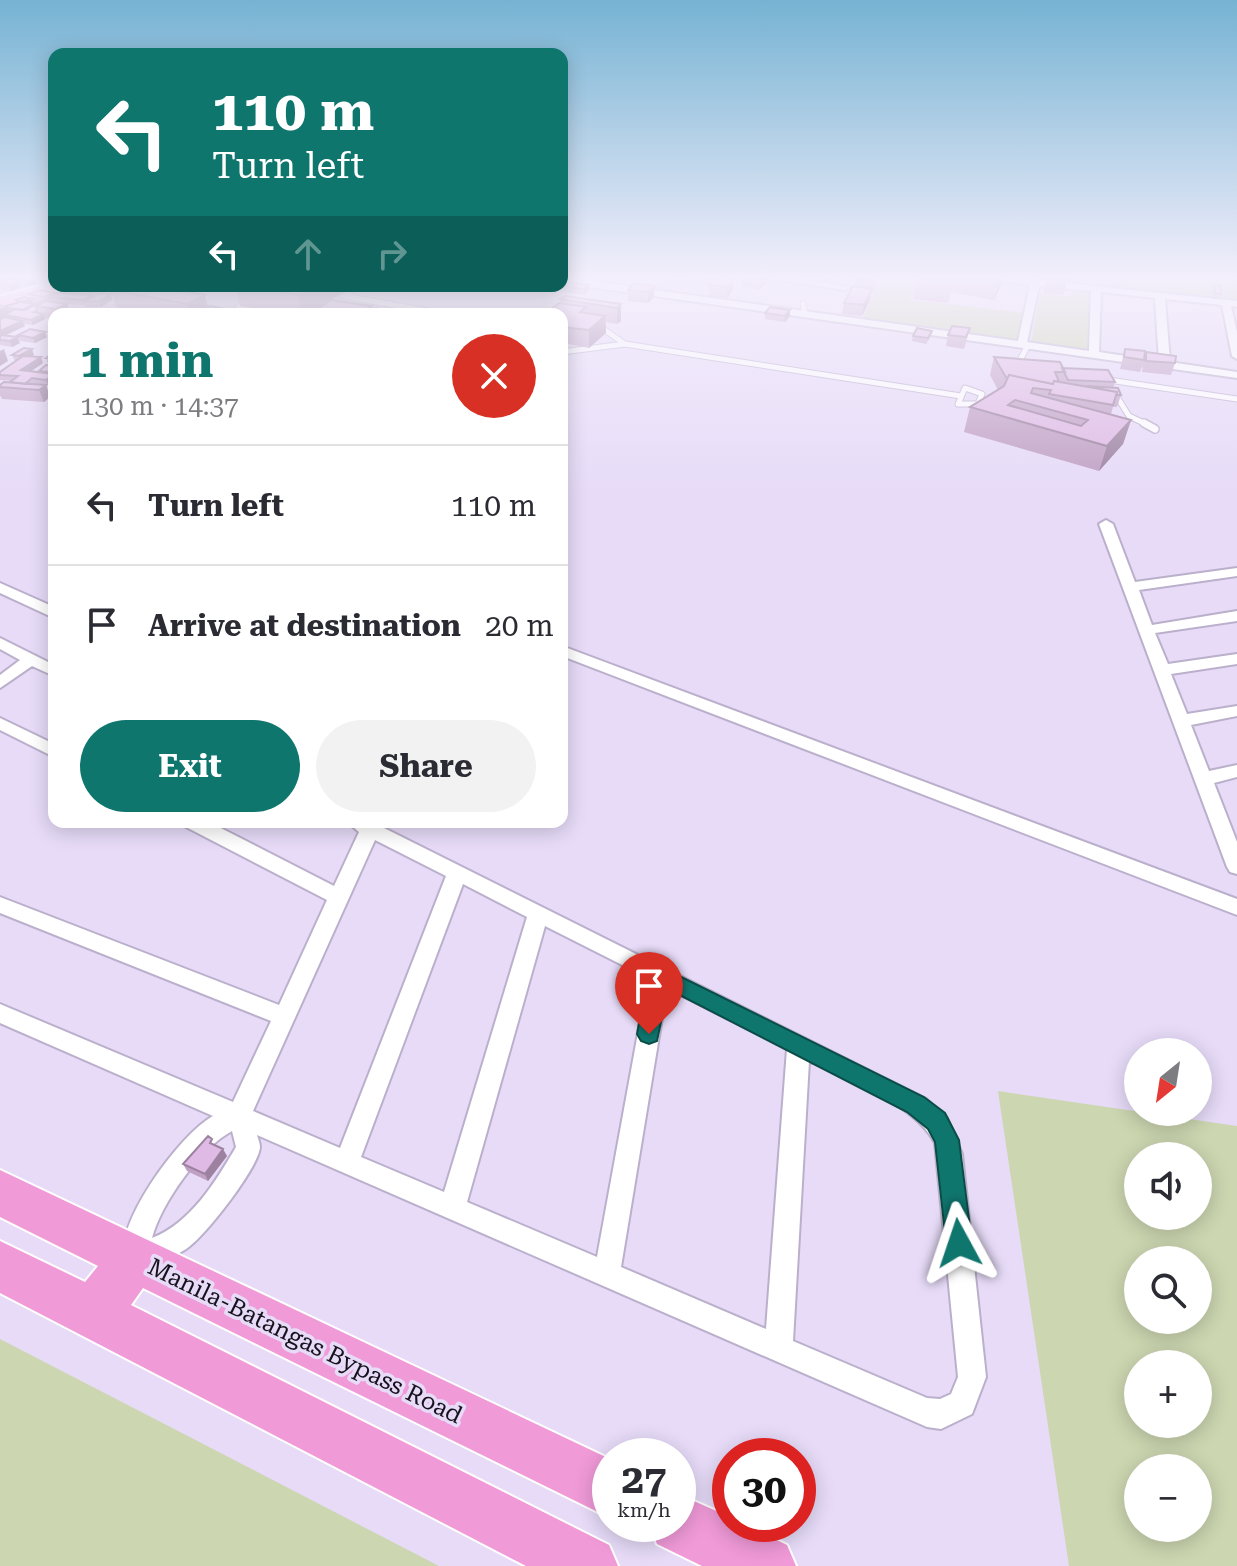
<!DOCTYPE html>
<html lang="en">
<head>
<meta charset="utf-8">
<style>
	:root { --surface:#fff; --page:#f2f2f3; --text:#2b2b33; --muted:#7c7c81; --line:#e1e1e2; --accent:#0f766e }
	body { margin:0; font-family:"Roboto Serif",serif; background:var(--page); color:var(--text); height:100vh; display:flex; flex-direction:column; font-size:30px; white-space:nowrap }
	* { box-sizing:border-box; margin:0 }
	p { font-size:26px; color:var(--muted) }
	.icon { flex:none; width:44px; height:44px; fill:none; stroke:currentColor; stroke-width:2; stroke-linecap:round; stroke-linejoin:round }
	.map { position:relative; flex:1; overflow:hidden }
	.details { position:absolute; left:48px; top:308px; width:520px; height:520px; display:flex; flex-direction:column; background:var(--surface); border-radius:16px; box-shadow:0 4px 20px #0003 }
	.details>* { flex:none }
	.hud { position:absolute; left:48px; top:48px; width:520px; height:244px; border-radius:16px; box-shadow:0 4px 20px #0003; background:#0f766e; color:#fff; overflow:hidden }
	.needle { width:52px; rotate:210deg }
	.controls { position:absolute; left:1124px; top:1038px; display:grid; gap:16px }
	.controls a { display:grid; place-items:center; width:88px; height:88px; border-radius:50%; background:var(--surface); box-shadow:0 4px 20px #0003; font-size:40px }
	.speed { position:absolute; left:592px; top:1438px; display:flex; gap:16px; font-size:40px; font-weight:700; text-align:center }
	.speed>* { display:grid; place-content:center; width:104px; height:104px; border-radius:50%; background:var(--surface); box-shadow:0 4px 20px #0003; line-height:1 }
	.speed small { font-size:20px; font-weight:400 }
	.speed .limit { border:12px solid #d22; background:#fff; color:#111 }
	.pin { position:absolute; display:grid; place-items:center; width:68px; height:68px; color:#fff; margin:-82px -34px; border-radius:50% 50% 50% 0; rotate:-45deg; box-shadow:0 0 8px #0007 }
	.pin .icon { rotate:45deg }
	.me { position:absolute; width:88px; margin:-44px; rotate:355deg; stroke-linejoin:round; filter:drop-shadow(0 0 6px #0008) }
	.turn { display:flex; align-items:center; gap:28px; height:168px; padding:0 32px; font-size:36px }
	.turn .icon { width:104px; height:104px; stroke-width:2.5 }
	.turn b { display:block; font-size:56px; line-height:68px }
	.lanes { display:flex; align-items:center; height:76px; padding:0 32px; background:#0003; justify-content:center; gap:40px; direction:ltr }
	.lanes .off { opacity:.35 }
	.round { display:grid; place-items:center; flex:none; width:84px; height:84px; border-radius:42px; background:var(--page) }
	.head { display:flex; align-items:center; justify-content:space-between; height:136px; padding:0 32px }
	h1 { font-size:48px; font-weight:700; line-height:60px; color:var(--accent) }
	.cta { display:flex; gap:16px; margin-top:auto; padding:16px 32px }
	.cta a { flex:1; height:92px; border-radius:48px; background:var(--accent); color:#fff; font-size:32px; font-weight:700; line-height:92px; text-align:center }
	.cta a+a { background:var(--page); color:var(--text) }
	ul { padding:0; list-style:none }
	li { display:flex; align-items:center; gap:24px; height:120px; padding:0 32px; border-top:2px solid var(--line) }
	li div { flex:1 }
	li b { display:block; font-size:30px }
	li em { font-style:normal }
	.map>svg:first-child { display:block }
</style>
</head>
<body>
<div class="map">
<svg width="1237" height="1566" viewBox="0 0 1237 1566">
	<rect width="100%" height="100%" fill="#e7dbf8"/>
	<path fill="#ccd6b0" fill-rule="evenodd" d="M920,277l-10,23 114,13 -5,25 -4,3 -153,-22 16,-35 -19,-3 -5,-4z
		M1093,277h109l35,4v21l-145,-16z
		M1072,288l15,3 3,3 -3,54 -8,3 -48,-8 9,-50 31,4z
		M998,1091l239,35v440h-168zM1138,1156h60v60h-60zM1198,1260v60h-60v-60zM1198,1364v60h-60v-60zM1138,1468h60v60h-60z
		M0,1339l439,227h-439z"/>
	<g fill="none" stroke-linecap="round" stroke-linejoin="round">
		<g stroke="#bbb0cb" stroke-width="7">
			<path id="lane-far1" d="M358,286l-14,10 100,18
				M248,298l-10,9 34,7
				M803,304l2,10
				M595,323l30,21
				M562,352l63,-8 336,52
				M1020,369l-3,-3 11,-21
				M1102,379l135,20
				M965,388l17,6 -4,10h-20z
				M1114,392l15,24 19,9"/>
		</g>
		<g stroke="#bbb0cb" stroke-width="10">
			<path id="lane" d="M1144,423l11,6"/>
		</g>
		<g stroke="#bbb0cb" stroke-width="4">
			<path id="street" d="M562,277l456,64 12,-56 -53,-8h32l228,24v6l-6,-1 6,26v27l-5,-3 -10,-51 -57,-6 5,63 67,10v6l-675,-95zM1039,286l52,5 -2,60 -62,-9zM1101,292l54,6 4,63 -60,-9z
				M761,277h27l62,10 -5,3z
				M1106,520l7,4 22,58 102,-14v8l-98,14 13,35 85,-14v10l-82,12 13,31 69,-10v10l-66,10 16,40 50,-8v10l-46,9 18,46 28,-6v12l-23,6 23,59v32l-7,-2 -3,-5 -128,-343z
				M0,583l54,24v11l-54,-25z
				M0,638l54,27v11l-22,-10 -32,22v-13l20,-15 -20,-11z
				M562,646l675,253v16l-675,-259z
				M0,718l54,26v13l-54,-27z
				M184,822h25l125,64 25,-54 -12,-10h25l554,277 21,19 15,36 24,223 -14,37 -31,15 -14,-2 -670,-292c1,4 3,8 3,12 -1,20 -56,91 -74,102 -15,10 -35,15 -52,22l-9,-4c-16,-38 55,-133 88,-151l-213,-93v-19l233,98 38,-81 -271,-108v-16l279,108 48,-105 -141,-73zM375,840l71,36 -106,272 -87,-37zM463,884l64,33 -83,275 -83,-35zM545,926l103,52 -51,279 -130,-55zM667,988l120,61 -21,280 -145,-62zM809,1061c40,20 105,42 126,82l23,234 -7,17 -11,5 -13,-1 -134,-57zM232,1131l4,16c-20,34 -45,76 -84,91 9,-34 48,-90 80,-107z"/>
		</g>
		<g stroke="#fff" stroke-width="4">
			<path id="primary" d="M54,282v4h11l-3,3 -62,18v-10z"/>
		</g>
		<g stroke="#fff" stroke-width="4">
			<path id="highway" d="M0,1170l610,289v59l-467,-230 -12,17 478,240 9,21h-92l-526,-273v-52l85,41 13,-16 -98,-49z
				M678,1494l52,23v7h14l43,21 9,21h-94l-45,-22 -8,-20h29z"/>
		</g>
		<use href="#lane-far1" stroke="#fff" stroke-width="5"/>
		<use href="#lane" stroke="#fff" stroke-width="7"/>
		<use href="#street" fill="#fff" fill-rule="evenodd"/>
		<use href="#primary" fill="#f6c2e8" fill-rule="evenodd"/>
		<use href="#highway" fill="#f09ad8" fill-rule="evenodd"/>
	</g>
	<path fill="#c0a0c4" d="M0,277h31l5,7 -9,2 -7,-2 1,3 -10,4 -9,-1 -2,-2z
		M665,277h20l-3,4z
		M703,277h22l-1,1 10,1 -1,11 -6,8 -18,-2v-11l-6,-1z
		M743,277h26v4l-10,9 -17,-4z
		M820,277h17l-2,5 -15,-1z
		M856,277h22l-4,15h-2l-2,8 -8,16 -20,-2 2,-11 10,-16z
		M917,277h86l-2,9 -7,14 -43,-8 -3,11 -35,-4z
		M1038,277h30l-5,18 -19,-2 2,-12 -8,-1z
		M57,286l50,1 -16,8v2l20,-3 1,6 -11,7h-15l-1,-2 -18,-1 3,10h-16v5l-10,-1 1,1 -12,6 -9,-1 1,2 -19,9 14,8 -8,4 -12,-2v-41l6,2 11,-3 -1,-3 15,-2 -2,-4 35,-1 -5,-1z
		M107,286h47l54,21 12,1 1,5 -64,1 -41,-7 -4,-14h-1z
		M235,286h119l-47,28h-21l-46,-8z
		M384,286h26l-10,6 -15,-3z
		M562,286l27,4 -5,5 -21,-3z
		M655,286l-1,11 -6,6 -20,-2v-11z
		M1214,286l7,8 -2,5h-6l-1,-8z
		M560,299l61,5v17l-4,3 -11,-2v11l-17,15 -26,-5z
		M765,313l25,3 -5,6 -20,-3z
		M970,328l-6,21 -18,-3 2,-11z
		M932,331l-1,5 -5,8 -14,-3 1,-5z
		M18,335l29,2 -12,6 -15,-2z
		M1125,349l19,11 2,-8 29,11 -4,12 -29,-3 1,-8 -3,8 -20,-3z
		M54,352v12h-6l-2,-6z
		M12,355h22l-3,1 12,7 -12,8 8,1v-1l15,-5 -6,19h-2l4,12 -6,5 -42,-3 -2,-4v-10l12,-4 -12,-1v-8l15,-11z
		M994,357l68,11 53,14 -2,6 8,7 -4,12h-4l-2,7 20,6 -8,24 -24,27 -135,-39 6,-25 28,-17 -8,-15z
		M215,1145l12,11 -19,25 -21,-10 -4,-7z"/>
	<path fill="#9c82a0" d="M13,277h18l-15,2 1,3 -17,2v-2z
		M763,277h6v4l-10,9 1,-10z
		M1000,277h3l-2,9 -7,14z
		M34,278l2,6 -9,2 -2,-5z
		M734,279l-1,11 -6,8v-11z
		M19,282l2,5 -10,4 -2,-5z
		M589,285v5l-5,5v-6z
		M74,286h14l-11,3 1,2 -10,3 -2,-5z
		M97,286l10,1 -16,8 1,5 -8,2v3l-2,-5 6,-4 -1,-5z
		M314,286h40l-47,28h-5l-4,-19z
		M399,286h11l-10,6z
		M655,286l-1,11 -6,6v-11z
		M872,289l-2,11 -8,16 2,-11z
		M55,293l1,5 -7,-1 2,4 -5,2 -2,-6z
		M111,294l1,6 -11,7 -2,-6z
		M205,295l4,16 -5,3h-14l-3,-10z
		M32,299l2,5 -11,4 -2,-6z
		M67,304l3,10h-12l-2,-5z
		M621,304v17l-4,3v-16z
		M8,306l3,10 -6,-1 2,4 -7,3v-13z
		M372,306l1,8h-13z
		M220,308l1,5 -1,1h-12z
		M790,310v6l-5,6v-6z
		M37,311l2,5 4,-2 2,5 -12,6 -2,-5 3,-8z
		M605,316l1,17 -17,15v-18z
		M22,321l3,5 -25,12v-7z
		M45,332l2,5 -12,6 -2,-5z
		M18,337l2,6 -8,4 -2,-6z
		M4,349l4,12 -8,5v-15z
		M32,349l2,6 -13,7 -2,-6z
		M41,357l2,6 -19,13 -3,-6z
		M54,369v12l-6,4 -2,-5 6,-5 -1,-3z
		M46,385l4,12 -6,5 -5,-12z
		M1131,420l-8,24 -24,27 8,-25z
		M223,1149l4,7 -19,25 -3,-7z"/>
	<path fill="#dfbae4" stroke="#9c82a0" stroke-width="2" fill-rule="evenodd" d="M0,277h13l-13,5z
		M20,277h10l4,1 -9,3 -9,-2z
		M716,277h1l17,2 -7,8 -18,-2z
		M856,277h21l-1,4 -21,-2z
		M1048,277h20v2z
		M11,280l8,2 -10,4 -9,-2z
		M568,282l21,3 -5,4 -22,-3z
		M634,283l21,3 -7,6 -20,-2z
		M57,286h17l-8,3z
		M85,286h12l-10,5 -10,-2z
		M121,286h33l51,9 -18,9 -76,-14z
		M242,286h72l-16,9z
		M853,286l19,3 -8,16 -20,-2z
		M1214,286h7v8l-6,-1z
		M40,290l15,3 -11,4 -15,-3z
		M57,293l34,2 -9,5 -33,-3z
		M99,293l12,1 -12,7 -15,1z
		M565,296l56,8 -4,4 -57,-9z
		M24,297l8,2 -11,3 12,2 -10,6 -15,-2 -2,-2 14,-4 -4,-2z
		M331,300l41,6 -12,8h-51z
		M41,301h5l-10,5 1,5 -3,1 9,2 -12,6 -26,-5 10,-6 10,1z
		M46,301l21,3 -11,5 -20,-3z
		M559,303l27,4 -6,5 25,4 -16,14 -27,-3v-13h-17z
		M210,306l10,2 -12,6h-13z
		M770,307l20,3 -5,6 -20,-3z
		M376,308l8,2 -7,4h-4l-1,-3z
		M5,317l17,4 -22,10v-12z
		M952,326l18,2 -4,9 -18,-2z
		M917,328l15,3 -4,7 -15,-2z
		M30,329l15,3 -12,6 -15,-3z
		M0,335h1l17,2 -8,4 -10,-1z
		M24,348l8,1 -13,7 -7,-1z
		M1125,349l20,2 -1,9 -20,-3z
		M54,352v6h-8z
		M1146,352l30,4 -1,7 -29,-2z
		M23,356l18,1 -20,13 33,4 -8,6 -14,-2 -7,6 -15,-2 8,-6 -18,-1v-3z
		M994,357l66,5 5,10h-10l4,10 -5,-1 -1,3 -44,-9 -2,4z
		M46,365l8,1v3l-3,3 -12,-1z
		M1062,368l46,2 7,12 -47,-2z
		M1009,375l44,9 1,-3 63,11 -4,13 -64,-11 2,-4 -18,-2 -2,5 100,27 -24,26 -137,-39 34,-21zM1015,400l73,20 -7,6 -73,-21z
		M4,382l42,3 -7,5 -39,-3v-2z
		M1087,386l31,2 3,7h-4v-3z
		M208,1136l4,3 -2,4 13,6 -18,25 -22,-10z"/>
	<linearGradient id="sky" x2="0" y2="1"><stop stop-color="#76b3d3"/><stop offset="0.56" stop-color="#f4effc"/><stop offset="1" stop-color="#f4effc" stop-opacity="0"/></linearGradient>
	<rect width="1237" height="496" fill="url(#sky)"/>
	<path fill="#0f766e" stroke="#0a4d48" stroke-width="2" d="M659,966l265,131 21,16 14,27 13,103 -4,9 -9,4 -9,-4 -4,-9 -11,-101 -7,-13 -21,-17 -239,-123 -11,52 -8,3 -8,-3 -4,-7 11,-60 4,-6z"/>
	<g text-anchor="middle" dominant-baseline="central" stroke-width="7" stroke-linejoin="round" paint-order="stroke">
		<g font-size="24" fill="#16121c" stroke="#e7dbf8">
			<text transform="translate(305 1341) rotate(26)">Manila-Batangas Bypass Road</text>
		</g>
	</g>
</svg>
<div class="controls">
<a><svg class="needle" viewBox="-14 -14 28 28"><path d="M0-13l5 13h-10z" fill="#e53935"/><path d="M0 13l5-13h-10z" fill="#7c7c81"/></svg></a>
<a><svg class="icon" aria-label="sound" viewBox="0 0 24 24"><path d="M4 9h4l5-4v14l-5-4H4zM17 9q2 3 0 6"/></svg></a>
<a><svg class="icon" aria-label="search" viewBox="0 0 24 24"><circle cx="10" cy="10" r="6"/><path d="M15 15l6 6"/></svg></a>
<a>+</a>
<a>−</a>
</div>
<div class="speed"><div>27<small>km/h</small></div><div class="limit">30</div></div>
<div class="pin" style="left:649px;top:1034px;background:#d93025"><svg class="icon" aria-label="arrive" viewBox="0 0 24 24"><path d="M6 21V4h12l-3 4 3 4H6"/></svg></div>
<svg class="me" style="left:959px;top:1243px" viewBox="-20 -20 40 40"><path d="M0-17L14 15 0 8-14 15z" fill="#0f766e" stroke="#fff" stroke-width="4"/></svg>
<div class="hud">
<div class="turn"><svg class="icon" aria-label="left" viewBox="0 0 24 24"><path d="M17 20v-9H6M10 6l-5 5 5 5"/></svg><div><b>110 m</b>Turn left</div></div>
<div class="lanes"><svg class="icon" aria-label="left" viewBox="0 0 24 24"><path d="M17 20v-9H6M10 6l-5 5 5 5"/></svg><svg class="icon off" aria-label="ahead" viewBox="0 0 24 24"><path d="M12 20V5M6 11l6-6 6 6"/></svg><svg class="icon off" aria-label="right" viewBox="0 0 24 24"><path d="M7 20v-9h11M14 6l5 5-5 5"/></svg></div>
</div>
<section class="details">
<div class="head"><div><h1>1 min</h1><p>130 m · 14:37</p></div><a class="round" style="background:#d93025;color:#fff"><svg class="icon" aria-label="close" viewBox="0 0 24 24"><path d="M6 6l12 12M18 6L6 18"/></svg></a></div>
<ul>
<li><svg class="icon" aria-label="left" viewBox="0 0 24 24"><path d="M17 20v-9H6M10 6l-5 5 5 5"/></svg><div><b>Turn left</b></div><em>110 m</em></li>
<li><svg class="icon" aria-label="arrive" viewBox="0 0 24 24"><path d="M6 21V4h12l-3 4 3 4H6"/></svg><div><b>Arrive at destination</b></div><em>20 m</em></li>
</ul>
<div class="cta"><a>Exit</a><a>Share</a></div>
</section>
</div>
</body>
</html>
